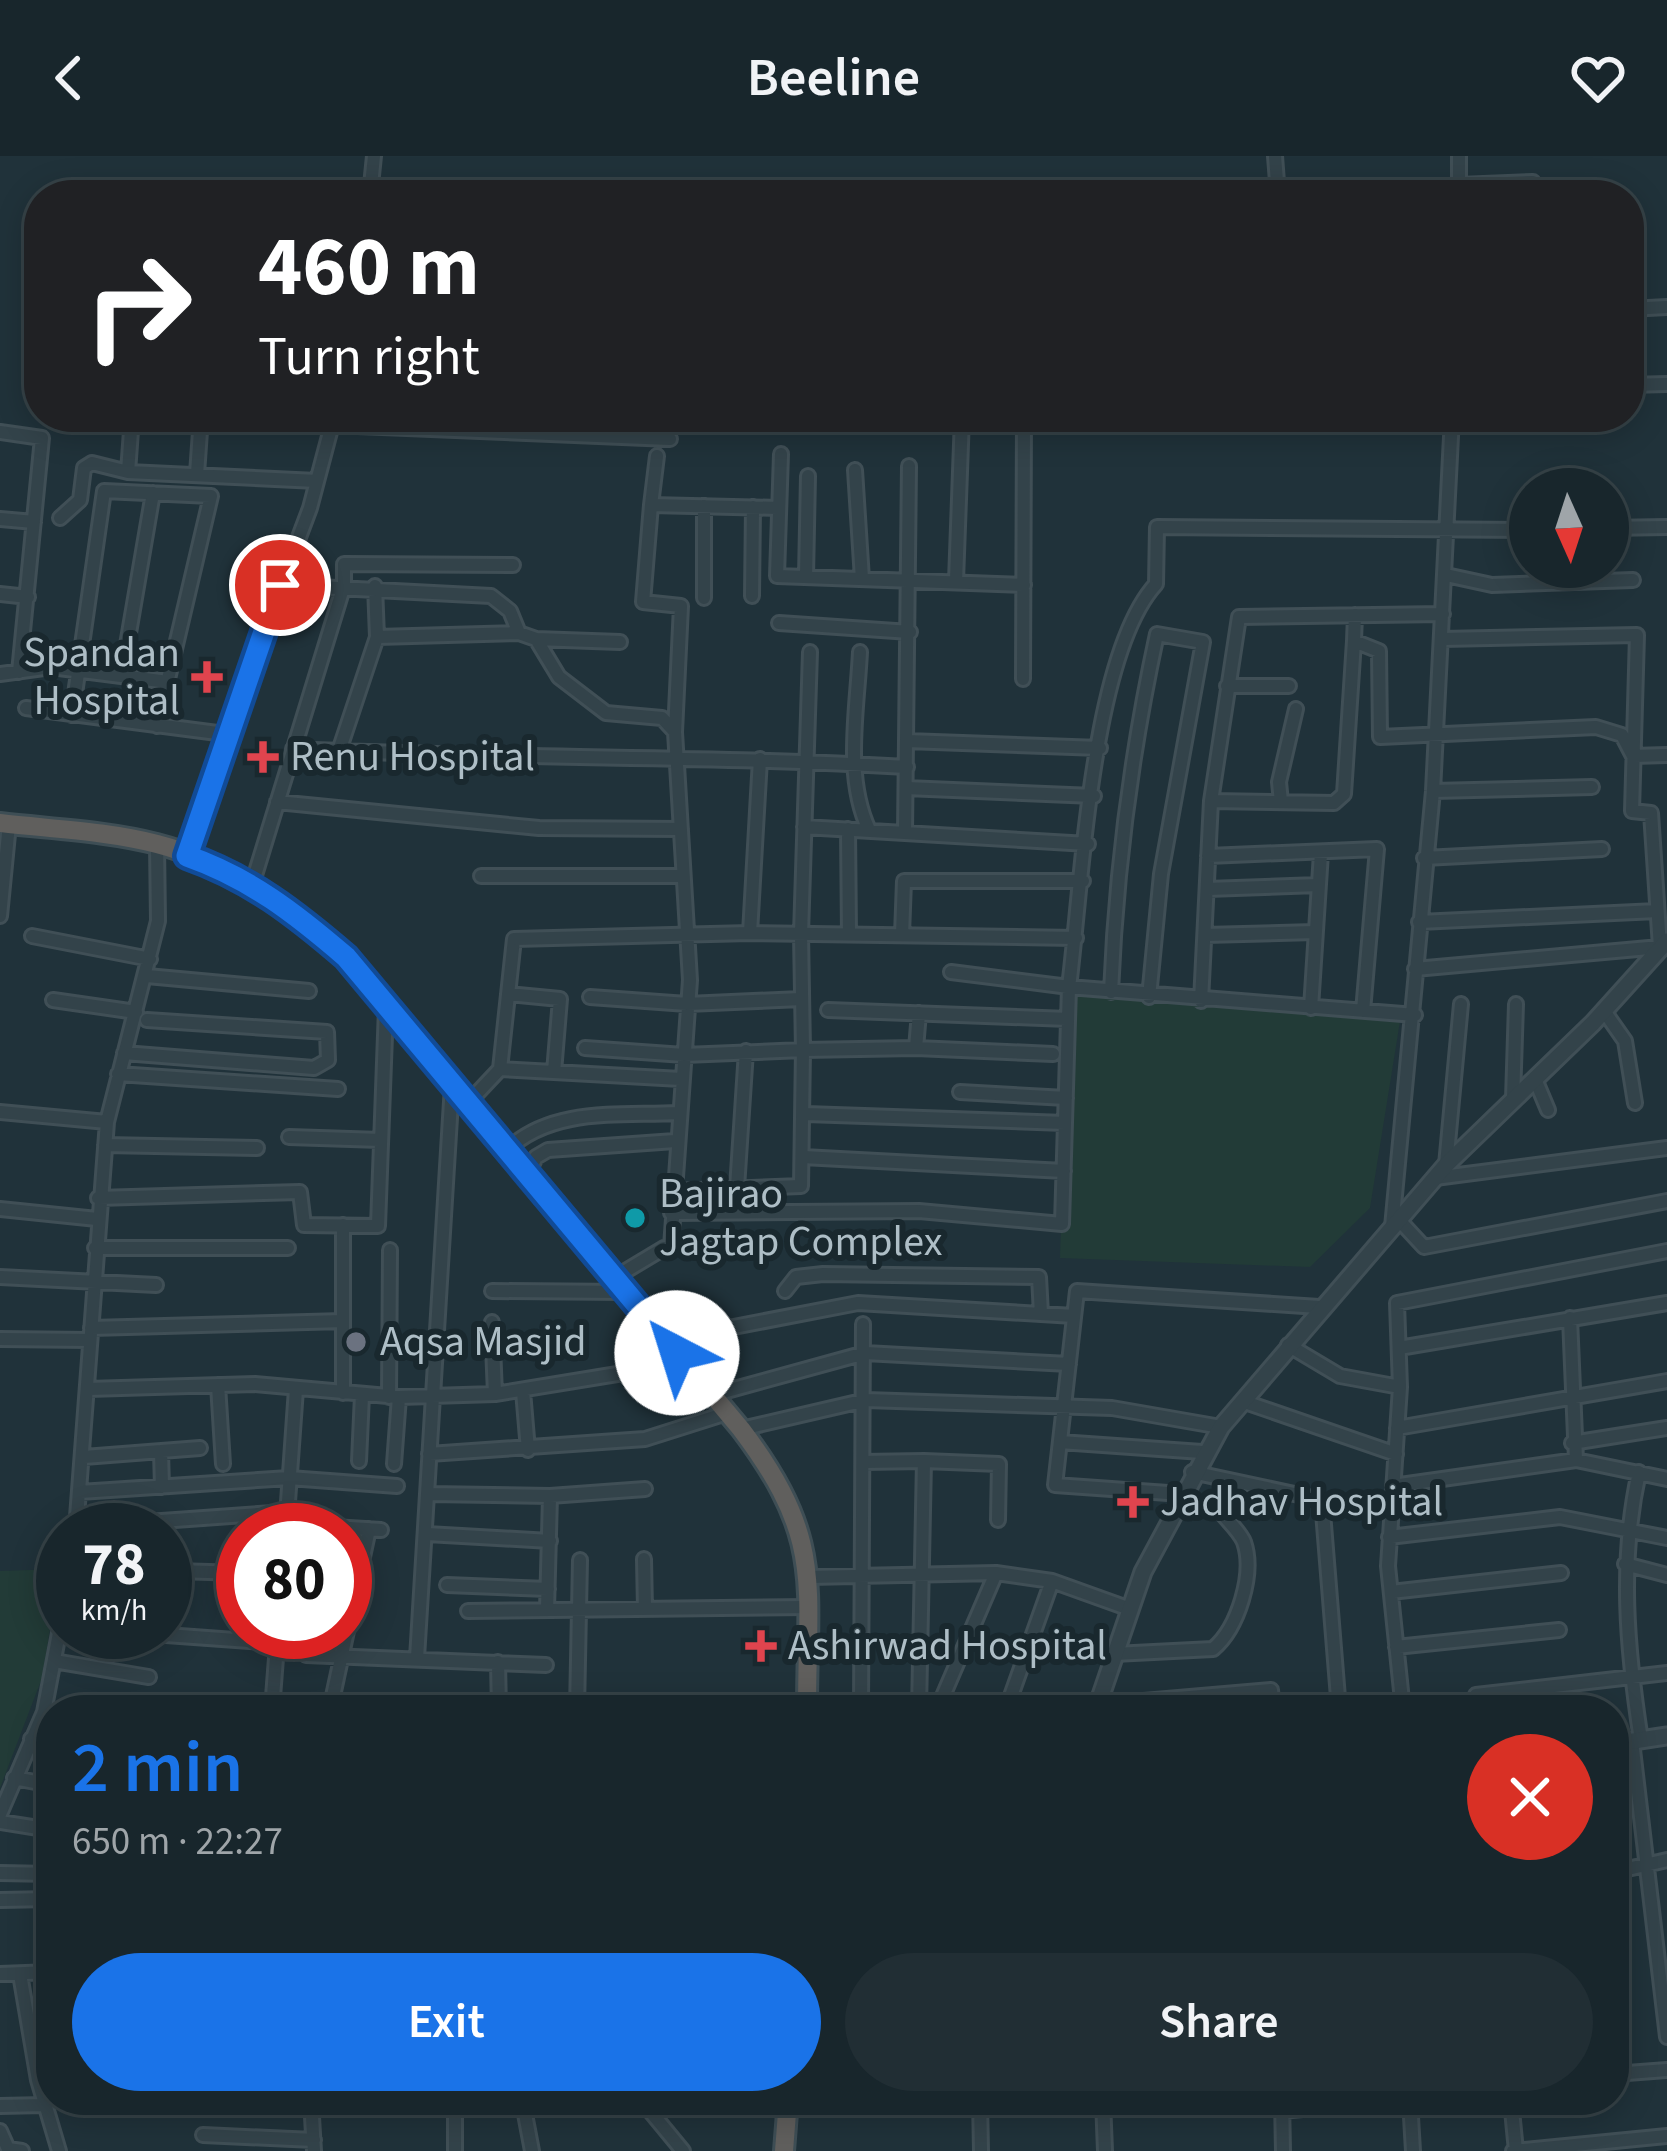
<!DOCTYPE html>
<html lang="en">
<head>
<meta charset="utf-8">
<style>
	:root { --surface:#18262c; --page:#212e34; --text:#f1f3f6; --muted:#9fa5a9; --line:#364348; --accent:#1a73e8 }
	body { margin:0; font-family:"Source Sans 3",sans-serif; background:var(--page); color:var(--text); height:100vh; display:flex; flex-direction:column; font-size:45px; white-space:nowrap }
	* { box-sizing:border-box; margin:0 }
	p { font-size:39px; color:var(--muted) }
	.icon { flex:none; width:66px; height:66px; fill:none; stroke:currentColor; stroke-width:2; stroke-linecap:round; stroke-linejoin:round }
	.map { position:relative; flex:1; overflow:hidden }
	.panel { position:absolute; left:36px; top:1539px; width:1593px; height:420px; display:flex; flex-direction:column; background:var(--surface); border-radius:48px; box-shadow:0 6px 30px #0003,0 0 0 3px var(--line) }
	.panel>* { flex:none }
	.banner { position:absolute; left:24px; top:24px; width:1620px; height:252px; border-radius:48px; box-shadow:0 6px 30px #0003,0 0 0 3px var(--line); background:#202124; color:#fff; overflow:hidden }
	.needle { width:78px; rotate:177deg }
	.buttons { position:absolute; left:1509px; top:312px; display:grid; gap:24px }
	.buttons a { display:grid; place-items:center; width:120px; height:120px; border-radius:50%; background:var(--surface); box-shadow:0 6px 30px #0003,0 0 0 3px var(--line); font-size:60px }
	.speed { position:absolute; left:36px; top:1347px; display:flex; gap:24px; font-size:60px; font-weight:700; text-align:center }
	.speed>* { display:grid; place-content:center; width:156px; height:156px; border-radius:50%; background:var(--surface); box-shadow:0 6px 30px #0003,0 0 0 3px var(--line); line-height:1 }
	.speed small { font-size:30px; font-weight:400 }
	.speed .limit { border:18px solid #d22; background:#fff; color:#111 }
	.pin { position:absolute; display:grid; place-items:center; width:102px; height:102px; color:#fff; margin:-51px; border:6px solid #fff; border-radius:50%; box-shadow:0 3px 12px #0007 }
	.me { position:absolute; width:132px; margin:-66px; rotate:320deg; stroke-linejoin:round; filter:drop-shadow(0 0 9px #0008) }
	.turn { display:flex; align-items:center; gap:42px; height:252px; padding:0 36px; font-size:54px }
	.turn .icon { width:156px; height:156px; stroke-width:2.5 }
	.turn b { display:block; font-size:84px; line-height:102px }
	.round { display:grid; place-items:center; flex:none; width:126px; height:126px; border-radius:63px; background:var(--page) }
	.headline { display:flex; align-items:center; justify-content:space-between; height:204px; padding:0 36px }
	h1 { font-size:72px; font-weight:600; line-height:90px; color:var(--accent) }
	.action { display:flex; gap:24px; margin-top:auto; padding:24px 36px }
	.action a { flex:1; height:138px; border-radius:72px; background:var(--accent); color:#fff; font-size:48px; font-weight:600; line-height:138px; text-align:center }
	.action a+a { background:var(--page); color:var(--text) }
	header { display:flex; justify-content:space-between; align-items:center; height:156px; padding:0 36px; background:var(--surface); font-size:54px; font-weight:600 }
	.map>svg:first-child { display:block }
</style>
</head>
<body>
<header><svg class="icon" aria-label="back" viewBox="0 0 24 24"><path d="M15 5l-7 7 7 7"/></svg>Beeline<svg class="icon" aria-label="heart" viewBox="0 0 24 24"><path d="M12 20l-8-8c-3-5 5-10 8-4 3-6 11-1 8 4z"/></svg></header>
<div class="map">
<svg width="1667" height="1995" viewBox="0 0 1667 1995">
	<rect width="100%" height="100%" fill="#20323a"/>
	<path fill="#223b37" d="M1069,831l332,28 -31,193 -60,59 -250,-9z
		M60,1413l-18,109 -42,110v-217z"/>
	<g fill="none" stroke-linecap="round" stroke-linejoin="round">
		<g stroke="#404f56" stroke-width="18">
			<path id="minor" d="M1275,0l3,39
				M1459,29l74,-3
				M370,39l4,-39
				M1459,39v-39
				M1629,153l38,-2
				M1629,229l38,-1
				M1213,264l1,-3
				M333,269l337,14
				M0,276l42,6 -23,234
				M781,298l-4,122 247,9
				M657,300l-6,49 128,3
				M855,314l7,109
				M128,316l4,-55
				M197,318l4,-57
				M651,349l-8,97 38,4 -6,126
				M60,362l20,-18 4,-32 8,-5 36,9 189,9
				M0,363l34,3
				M1608,372l59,-1
				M1446,419l46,10 141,-5
				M806,421l2,-101
				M956,425l6,-164
				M280,429l211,11 19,15 9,22
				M0,438l28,3
				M752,440l1,-89
				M704,442v-92
				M1355,459l-1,26 25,10 1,86 216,-10 26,8 11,21 34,-1
				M779,467l131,9
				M377,481l142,-4 17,6 23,38 47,36 56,5 13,14 15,248 -19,267
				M536,483l84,3
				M860,496c-3,60 -16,124 9,178
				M0,518l51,-7 117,15
				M122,518l31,-181
				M1023,523l1,-262
				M1227,530h62
				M26,552l199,26
				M72,559l32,-224 107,5 -54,230
				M907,585l193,7
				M293,593c205,10 409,6 614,18
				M339,595l38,-114 -2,-51
				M906,632l188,8
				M1433,635l159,-4
				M1211,645l123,2 10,-9 10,-153
				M277,646l262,26 142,1
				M1281,646l-2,-20 17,-73
				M804,671l284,17
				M848,673l1,105
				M905,677l4,-367
				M187,700l38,-122 85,-226 24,-91
				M1208,700l169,-7 -14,162
				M1424,702l178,-9
				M481,720h201
				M252,729l92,-300v-21l169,1
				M1207,733l111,-4
				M0,760l9,-92
				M1419,766l238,-11
				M750,777l10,-174
				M902,779l2,-54h179
				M1205,779l110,-3
				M32,780l118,23
				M1415,813l245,-22 -9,-134 -19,-2 5,-176 -195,4
				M951,816l118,15c13,-102 22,-332 87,-403l1,-57 373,3
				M147,820l162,15
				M1111,836c5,-123 20,-238 46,-358l46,8 -42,232 -12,123
				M508,838l52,5 -6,73
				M590,841l97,7 114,-5
				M53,844l83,12
				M1201,845l10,-200 28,-184 204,-3
				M1311,852l10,-155
				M828,854l240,9
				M1604,855l21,30 10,62
				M585,892l99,7 119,-5 -2,-116 9,-282
				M916,892l137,6
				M124,897l190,15 14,-8 -1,-28 -180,-12
				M118,918l220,15
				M681,923l-181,-10 14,-130 236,-6 326,5
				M1535,923l13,31
				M960,936l106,6
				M1513,943l3,-95
				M468,947l32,-34
				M0,956l107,10
				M806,958l259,9
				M289,981l92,3
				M105,989l152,3
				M507,994c45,-43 112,-34 170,-37
				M803,1001l261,14
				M1446,1009l15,-161
				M528,1018l8,-17 12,-7 127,-9
				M1435,1022l232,-30
				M737,1032l9,-137
				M672,1035l129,-5 2,-136 113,-2 3,-35
				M98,1042l202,-6 4,33 74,1 8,-218
				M0,1053l97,10
				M671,1057l248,-2 143,13 7,-237 346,28
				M1399,1064l25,27 243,-46
				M343,1069v168
				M1392,1071l41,-436 19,-374
				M95,1092h193
				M0,1121l156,8
				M614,1122l50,-30 96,-1
				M492,1135l134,1
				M785,1135l11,-14 27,-3 216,3 2,37
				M1570,1162l6,142
				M492,1166l3,72
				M91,1172l252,-7
				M0,1183l90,1
				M666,1184l192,-37 216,13
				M1288,1189l52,31 60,11
				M1399,1192l268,-45
				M218,1229l5,79
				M88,1233l167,-5 144,13 96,-3 159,-26 23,-15
				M523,1235l5,59
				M712,1239l153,-42 204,11
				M389,1241l1,-147
				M1242,1245l154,53
				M1397,1272l270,-47
				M741,1273l125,-29 246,8 109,19
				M1060,1286l142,10
				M1572,1287l95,-15
				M161,1295l1,36
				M429,1298l216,-15 82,-26
				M84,1301l116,-9
				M359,1305l3,-66
				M863,1306l61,-1
				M394,1308l5,-67
				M1192,1316l130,28 17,210
				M1639,1316c-20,90 -12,177 2,268
				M1393,1330l183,-26 91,19
				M80,1336l209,-14 108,8
				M429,1338l121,2 95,-7
				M1182,1338l-127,-9 22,-194 242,16
				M286,1368l95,6
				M77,1371l210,-15
				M76,1374l31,-408 51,-201 -1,-77
				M286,1374l10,-141
				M427,1378l123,7
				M1389,1381l171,-20 107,21
				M644,1403l1,50
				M1625,1408l42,11
				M175,1415l68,2
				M809,1421l187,-4 56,8 78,28
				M447,1429l101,4
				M1391,1436l170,-19
				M547,1454l3,-114
				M468,1455l340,-4
				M166,1479l111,8
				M1396,1491l163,-17
				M1114,1498l99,-5c25,-21 42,-75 31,-107 -4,-10 -17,-22 -24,-31
				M306,1499l240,10
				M417,1502l35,-573
				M54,1505l95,16
				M498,1506l1,48
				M1097,1549l174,-15 2,20
				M272,1554l6,-78
				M330,1554l39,-181
				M577,1554l3,-150
				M739,1554l68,-3
				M861,1554l2,-386
				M919,1554l5,-249 75,3 -1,56
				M937,1554l59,-137
				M1006,1554l46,-129
				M1403,1554l-15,-144 12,-179 -3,-84 270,-52
				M1478,1554l-2,-15 191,-22
				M31,1583l20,1
				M1632,1585l35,296
				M14,1622l37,7
				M0,1658l44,-102 19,-100
				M0,1666l51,8
				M1614,1716l53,-12
				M0,1717l51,1
				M0,1744l51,-1
				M0,1818l51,-2
				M20,1818l18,106 21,71
				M1614,1918l53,-4
				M311,1944l3,51
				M455,1944v51
				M514,1944l11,14 7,37
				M641,1944l42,51
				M980,1944l1,51
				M1103,1944l2,51
				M1282,1944l1,51
				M1410,1944l3,51
				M1511,1944l5,51
				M0,1950l44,-1
				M1282,1955l113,-11
				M0,1975l8,18 14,2
				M203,1979l111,5
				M1513,1995l154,-15"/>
		</g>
		<g stroke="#404f56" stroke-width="21">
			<path id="tertiary" d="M1096,1554l47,-138 78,-145 225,-262 147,-142 74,-82
				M1614,1588l53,-8"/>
		</g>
		<g stroke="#3e4e55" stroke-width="24">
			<path id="trunk" d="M0,667c51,6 107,8 157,21 74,19 132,64 189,113l395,472c83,110 66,152 66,281
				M784,1995l4,-51"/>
		</g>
		<use href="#minor" stroke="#33434a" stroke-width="12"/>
		<use href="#tertiary" stroke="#33434a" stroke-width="15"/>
		<use href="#trunk" stroke="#605f5d" stroke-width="18"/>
	</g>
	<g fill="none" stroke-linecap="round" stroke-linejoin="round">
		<g stroke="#114b97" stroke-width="30">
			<path id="route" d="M280,429l-93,271c63,22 109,58 159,101l331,396"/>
		</g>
		<use href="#route" stroke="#1a73e8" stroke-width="21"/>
	</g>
	<g fill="#e0444e" stroke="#19282e" stroke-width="4.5">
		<path d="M201 503h12v12h12v12h-12v12h-12v-12h-12v-12h12z"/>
		<path d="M257 583h12v12h12v12h-12v12h-12v-12h-12v-12h12z"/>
		<path d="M1127 1328h12v12h12v12h-12v12h-12v-12h-12v-12h12z"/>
		<path d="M755 1472h12v12h12v12h-12v12h-12v-12h-12v-12h12z"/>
	</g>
	<circle fill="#0f9aa8" stroke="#19282e" stroke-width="4.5" cx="635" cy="1062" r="12"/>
	<circle fill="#6b7280" stroke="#19282e" stroke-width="4.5" cx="356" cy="1186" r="12"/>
	<g text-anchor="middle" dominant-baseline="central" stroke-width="12" stroke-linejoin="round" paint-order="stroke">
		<g font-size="42" fill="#aebec6" stroke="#19282e" text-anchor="start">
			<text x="180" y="497" text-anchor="end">Spandan<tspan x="180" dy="48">Hospital</tspan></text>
			<text x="290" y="601">Renu Hospital</text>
			<text x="659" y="1038">Bajirao<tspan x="659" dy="48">Jagtap Complex</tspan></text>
			<text x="380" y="1186">Aqsa Masjid</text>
			<text x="1160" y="1346">Jadhav Hospital</text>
			<text x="788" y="1490">Ashirwad Hospital</text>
		</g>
	</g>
</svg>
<div class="buttons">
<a><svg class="needle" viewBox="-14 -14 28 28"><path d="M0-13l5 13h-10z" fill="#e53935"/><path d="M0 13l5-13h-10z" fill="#9fa5a9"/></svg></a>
</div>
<div class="speed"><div>78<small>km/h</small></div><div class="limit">80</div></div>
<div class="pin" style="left:280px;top:429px;background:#d93025"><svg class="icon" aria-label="arrive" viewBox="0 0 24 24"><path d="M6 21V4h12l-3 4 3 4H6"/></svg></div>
<svg class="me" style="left:677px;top:1197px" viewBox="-20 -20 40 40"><circle r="19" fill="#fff"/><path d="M0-13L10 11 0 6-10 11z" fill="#1a73e8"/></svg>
<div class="banner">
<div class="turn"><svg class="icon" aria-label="right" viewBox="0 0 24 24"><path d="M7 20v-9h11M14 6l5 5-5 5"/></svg><div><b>460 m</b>Turn right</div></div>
</div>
<section class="panel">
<div class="headline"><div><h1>2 min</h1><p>650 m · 22:27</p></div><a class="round" style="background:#d93025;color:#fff"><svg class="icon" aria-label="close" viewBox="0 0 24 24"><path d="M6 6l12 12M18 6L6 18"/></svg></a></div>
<div class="action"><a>Exit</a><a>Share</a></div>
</section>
</div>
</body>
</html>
